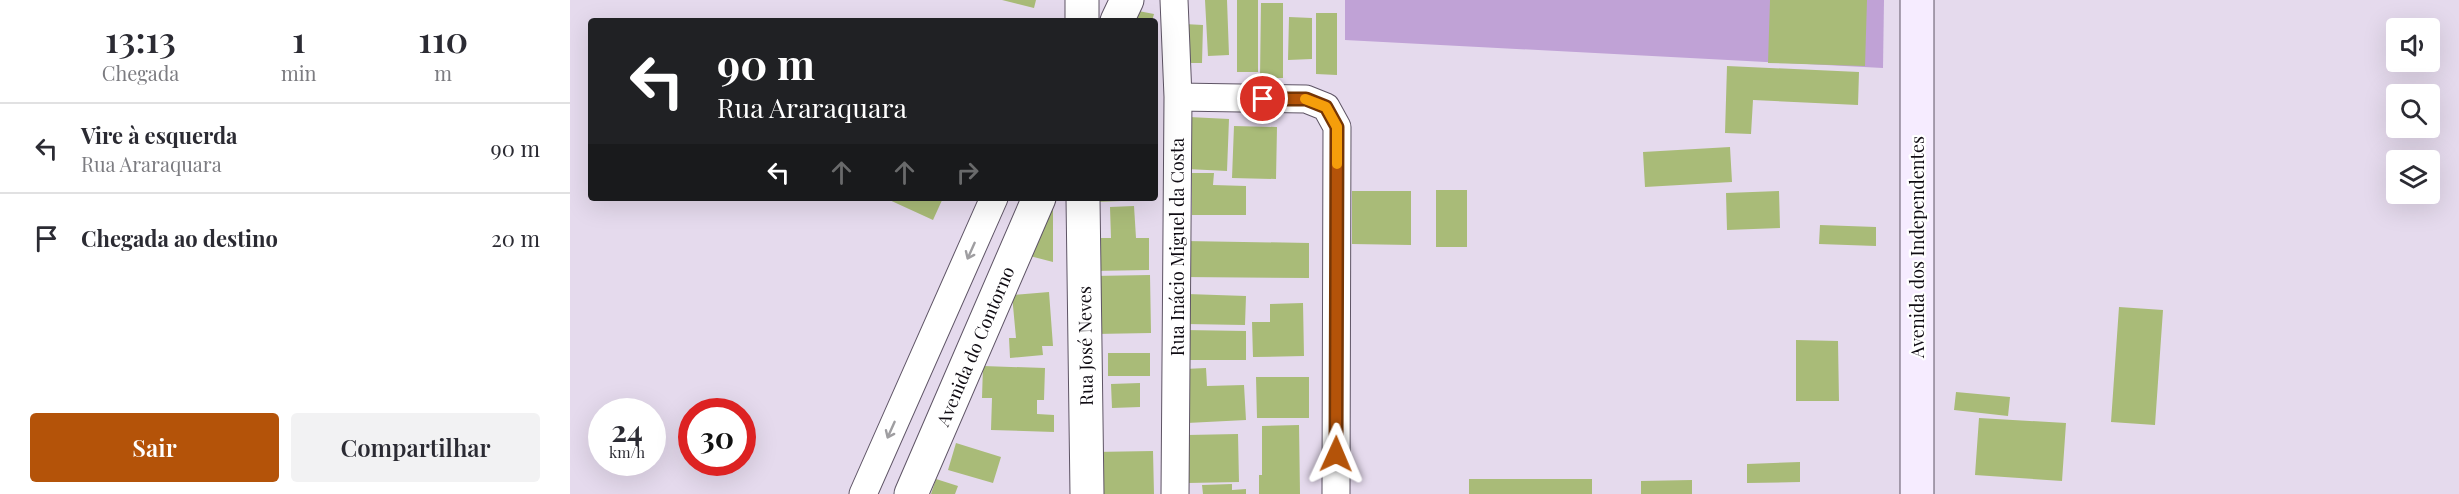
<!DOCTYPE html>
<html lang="pt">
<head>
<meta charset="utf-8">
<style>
	:root { --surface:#fff; --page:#f2f2f3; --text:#2b2b33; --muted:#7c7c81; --line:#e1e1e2; --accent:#b45309 }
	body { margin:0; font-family:"Playfair Display",serif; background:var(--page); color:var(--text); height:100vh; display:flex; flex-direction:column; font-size:22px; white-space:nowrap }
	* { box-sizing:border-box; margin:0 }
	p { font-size:20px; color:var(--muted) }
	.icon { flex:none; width:33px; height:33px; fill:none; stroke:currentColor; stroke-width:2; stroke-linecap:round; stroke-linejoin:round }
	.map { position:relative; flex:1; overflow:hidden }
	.drawer { display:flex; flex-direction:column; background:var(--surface); width:570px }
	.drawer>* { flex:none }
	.top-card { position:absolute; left:18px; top:18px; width:570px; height:183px; border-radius:6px; box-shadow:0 6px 24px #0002; background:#202124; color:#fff; overflow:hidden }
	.fabs { position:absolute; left:1816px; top:18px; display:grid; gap:12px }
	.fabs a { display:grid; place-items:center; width:54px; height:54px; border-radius:6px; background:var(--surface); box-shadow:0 6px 24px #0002; font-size:30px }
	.speed { position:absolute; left:18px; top:398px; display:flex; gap:12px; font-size:30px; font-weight:700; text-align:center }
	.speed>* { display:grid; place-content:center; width:78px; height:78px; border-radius:50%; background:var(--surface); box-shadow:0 6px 24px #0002; line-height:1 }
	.speed small { font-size:15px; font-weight:400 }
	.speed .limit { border:9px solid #d22; background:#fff; color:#111 }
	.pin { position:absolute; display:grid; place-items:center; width:51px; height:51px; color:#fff; margin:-26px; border:3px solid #fff; border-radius:50%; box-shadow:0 2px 6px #0007 }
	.me { position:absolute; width:66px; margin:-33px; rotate:1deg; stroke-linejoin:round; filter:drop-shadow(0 0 4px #0008) }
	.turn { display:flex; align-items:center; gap:21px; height:126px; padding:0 30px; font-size:27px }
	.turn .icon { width:78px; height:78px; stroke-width:2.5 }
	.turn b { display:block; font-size:42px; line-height:51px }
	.lanes { display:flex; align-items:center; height:57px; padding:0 30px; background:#0003; justify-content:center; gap:30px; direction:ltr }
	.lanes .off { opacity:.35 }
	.eta { display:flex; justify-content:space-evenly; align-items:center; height:102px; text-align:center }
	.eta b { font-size:36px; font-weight:600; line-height:42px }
	.primary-button { display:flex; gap:12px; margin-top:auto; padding:12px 30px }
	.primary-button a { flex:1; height:69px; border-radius:6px; background:var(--accent); color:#fff; font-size:24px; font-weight:600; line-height:69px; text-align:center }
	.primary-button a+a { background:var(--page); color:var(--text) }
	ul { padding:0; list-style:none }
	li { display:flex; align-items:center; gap:18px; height:90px; padding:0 30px; border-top:2px solid var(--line) }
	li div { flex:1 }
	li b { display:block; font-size:22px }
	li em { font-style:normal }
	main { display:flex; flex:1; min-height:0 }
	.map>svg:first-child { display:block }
</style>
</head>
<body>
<main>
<section class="drawer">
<div class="eta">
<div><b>13:13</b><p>Chegada</p></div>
<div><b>1</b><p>min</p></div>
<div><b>110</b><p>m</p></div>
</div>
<ul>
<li><svg class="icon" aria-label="left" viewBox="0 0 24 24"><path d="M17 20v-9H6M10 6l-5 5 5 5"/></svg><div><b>Vire à esquerda</b><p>Rua Araraquara</p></div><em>90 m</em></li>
<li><svg class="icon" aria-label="arrive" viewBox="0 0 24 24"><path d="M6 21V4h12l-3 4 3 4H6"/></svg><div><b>Chegada ao destino</b></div><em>20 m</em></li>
</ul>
<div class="primary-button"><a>Sair</a><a>Compartilhar</a></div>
</section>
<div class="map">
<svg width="1889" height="494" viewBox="0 0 1889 494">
	<rect width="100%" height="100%" fill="#e5daed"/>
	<path fill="#c0a2d6" d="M775,0h539l-1,68 -538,-28z"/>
	<path fill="#a9bb78" d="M432,0h34l-2,8z
		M635,0h22l2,55 -21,1z
		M667,0h21v72h-21z
		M1200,0h97l-2,66 -97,-3z
		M691,3h22v75h-23z
		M558,9l26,5 -2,7h-26z
		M746,13h21v62l-21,-1z
		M719,17l23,1v41l-24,1z
		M614,24l19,1 -1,38h-19z
		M1157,66l132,6 -1,33 -105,-5 -2,34 -26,-1z
		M619,117l40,2 -2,52 -40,-2z
		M664,126l43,1 -1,52 -44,-1z
		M1160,147l2,35 -87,5 -2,-35z
		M622,173h22l-1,12 33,1v29h-54z
		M866,190h31v57h-31z
		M782,191h59v54l-59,-1z
		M1209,191l1,37 -53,2 -1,-37z
		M315,198h58l-10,22z
		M483,198v64l-27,-7z
		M526,198h50v2l-50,2z
		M564,206l2,32h13v32l-56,1 -1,-33h19l-1,-31z
		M1250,225l56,2v19l-57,-2z
		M615,241l124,2v35l-125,-1z
		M580,275l1,58 -56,1 -2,-58z
		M479,292l4,54h-11l1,9 -33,3 -1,-20h7l-4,-43z
		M617,294l59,2 -1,29 -59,-1z
		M733,303l1,53 -51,1 -1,-35h18v-18z
		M1549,307l44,3 -8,115 -44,-3z
		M614,330l62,1v29h-63z
		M1226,340l42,1 1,60h-43z
		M538,353h42v23h-42z
		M413,366l62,2 -1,32h-7v14l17,1v17l-63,-2 1,-32h-10z
		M636,368l1,18 37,-1 2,35 -59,3 -2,-54z
		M686,377h53v41h-52z
		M570,383v24l-28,1 -1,-24z
		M1386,392l54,5 -2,19 -54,-6z
		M1409,418l87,5 -4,58 -87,-6z
		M729,425l1,69h-41v-19h3v-49z
		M668,434l1,48 -51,1 -1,-48z
		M386,443l45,14 -8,26 -45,-13z
		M583,451l1,43h-60v-42z
		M1230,462v20l-53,1v-19z
		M366,479l22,7 -3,8h-24z
		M899,479h123v15h-123z
		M1122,480v14h-51v-13z
		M662,484v6l14,-1v5h-43l-1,-9z"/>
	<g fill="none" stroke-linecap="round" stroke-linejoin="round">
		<g stroke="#5e5465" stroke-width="29">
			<path id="minor" d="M604,0l4,97 -3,397
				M608,97l128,2 20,8 11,20 -1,367
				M293,494l131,-296"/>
		</g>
		<g stroke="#5e5465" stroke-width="35">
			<path id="tertiary" d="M512,0v21
				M547,21l10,-21
				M513,198l4,296
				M341,494l128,-296"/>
		</g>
		<g stroke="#5e5465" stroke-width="35">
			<path id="secondary" d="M1347,0v494"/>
		</g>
		<use href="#minor" stroke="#fff" stroke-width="27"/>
		<use href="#tertiary" stroke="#fff" stroke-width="33"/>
		<use href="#secondary" stroke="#f6ecff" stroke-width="33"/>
	</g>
	<defs><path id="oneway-shaft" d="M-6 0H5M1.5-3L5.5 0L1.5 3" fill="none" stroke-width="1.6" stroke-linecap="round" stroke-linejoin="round" transform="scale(1.5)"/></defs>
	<g stroke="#9f9ea1">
		<use href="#oneway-shaft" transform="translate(401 251) rotate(114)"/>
		<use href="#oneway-shaft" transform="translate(321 430) rotate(114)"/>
	</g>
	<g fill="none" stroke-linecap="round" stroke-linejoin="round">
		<g stroke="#753606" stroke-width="15">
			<path id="route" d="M693,99h43l20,8 11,20 -1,327"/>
		</g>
		<use href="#route" stroke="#b45309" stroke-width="10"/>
		<path stroke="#f59e0b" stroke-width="10" d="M735,99l21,8 11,20v37"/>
	</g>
	<g text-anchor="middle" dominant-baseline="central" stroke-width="4.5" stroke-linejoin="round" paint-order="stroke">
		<g font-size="18" fill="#100c13" stroke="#fff">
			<text transform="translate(607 247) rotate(-90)">Rua Inácio Miguel da Costa</text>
			<text transform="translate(1347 247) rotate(-90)">Avenida dos Independentes</text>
			<text transform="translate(405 346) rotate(-67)">Avenida do Contorno</text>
			<text transform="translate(515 346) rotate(-91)">Rua José Neves</text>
		</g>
	</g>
</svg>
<div class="fabs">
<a><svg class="icon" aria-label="sound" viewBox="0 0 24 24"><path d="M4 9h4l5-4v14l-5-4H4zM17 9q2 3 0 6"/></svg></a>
<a><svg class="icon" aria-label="search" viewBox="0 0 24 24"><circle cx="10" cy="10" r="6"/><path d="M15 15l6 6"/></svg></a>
<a><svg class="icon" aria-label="layers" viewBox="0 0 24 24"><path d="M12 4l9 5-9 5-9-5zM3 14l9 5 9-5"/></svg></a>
</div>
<div class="speed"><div>24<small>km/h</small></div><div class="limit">30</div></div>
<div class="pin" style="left:693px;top:99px;background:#d93025"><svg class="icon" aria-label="arrive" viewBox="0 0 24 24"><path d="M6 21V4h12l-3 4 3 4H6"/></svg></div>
<svg class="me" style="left:766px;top:454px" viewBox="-20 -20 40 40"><path d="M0-17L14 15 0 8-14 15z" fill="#b45309" stroke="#fff" stroke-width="4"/></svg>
<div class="top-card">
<div class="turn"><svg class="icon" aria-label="left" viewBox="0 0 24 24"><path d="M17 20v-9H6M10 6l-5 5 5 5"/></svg><div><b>90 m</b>Rua Araraquara</div></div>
<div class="lanes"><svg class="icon" aria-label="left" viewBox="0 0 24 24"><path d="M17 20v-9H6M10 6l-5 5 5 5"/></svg><svg class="icon off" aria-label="ahead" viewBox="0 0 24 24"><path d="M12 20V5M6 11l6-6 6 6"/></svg><svg class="icon off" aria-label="ahead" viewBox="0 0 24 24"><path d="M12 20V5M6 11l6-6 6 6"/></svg><svg class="icon off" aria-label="right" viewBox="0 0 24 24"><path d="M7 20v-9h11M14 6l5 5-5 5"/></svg></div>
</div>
</div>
</main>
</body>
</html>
